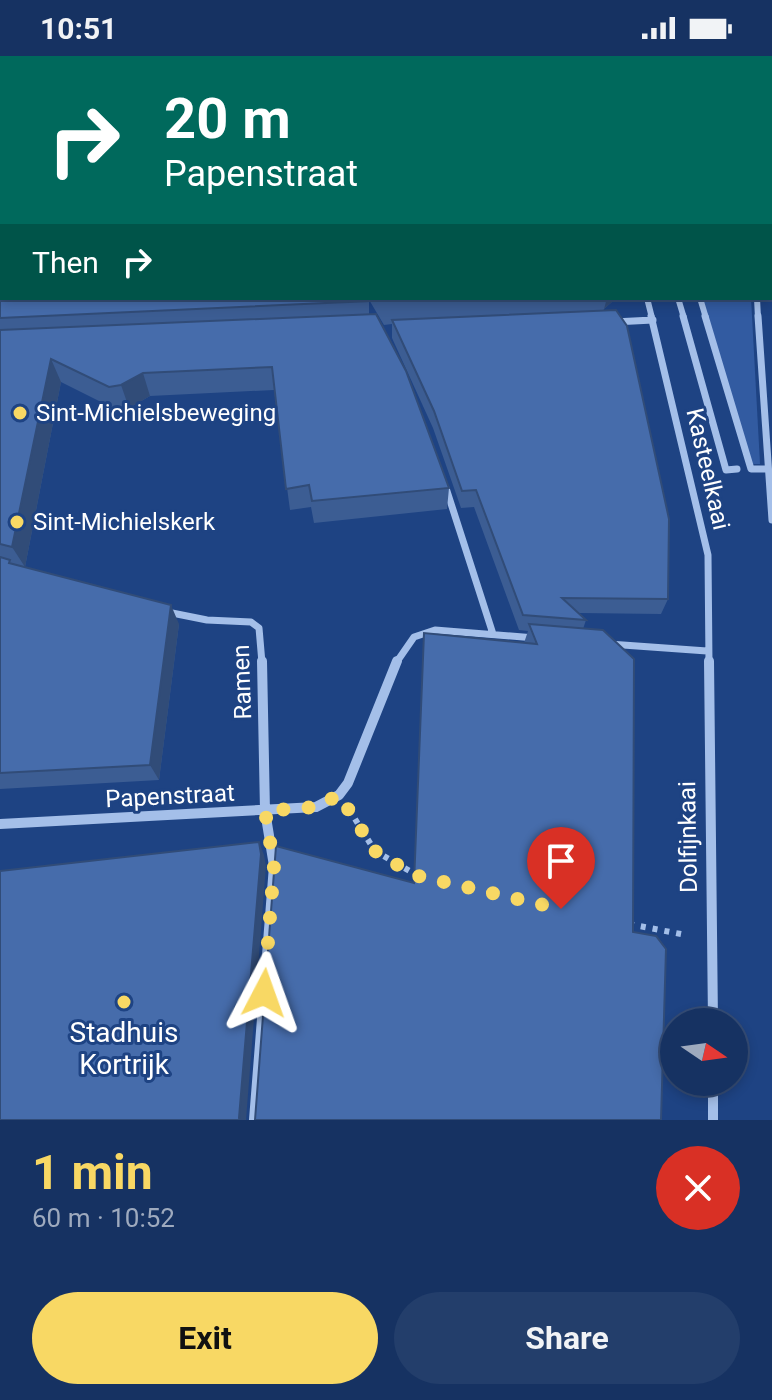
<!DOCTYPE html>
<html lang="en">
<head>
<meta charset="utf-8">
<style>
	:root { --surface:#163262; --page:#233e6b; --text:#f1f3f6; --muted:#9eaabe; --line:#354d77; --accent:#f8d864 }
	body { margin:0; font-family:Roboto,sans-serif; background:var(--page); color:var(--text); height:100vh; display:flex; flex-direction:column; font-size:30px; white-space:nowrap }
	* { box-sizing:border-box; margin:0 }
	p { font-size:26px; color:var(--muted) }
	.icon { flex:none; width:44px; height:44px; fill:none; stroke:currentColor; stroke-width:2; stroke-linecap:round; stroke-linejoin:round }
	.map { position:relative; height:1064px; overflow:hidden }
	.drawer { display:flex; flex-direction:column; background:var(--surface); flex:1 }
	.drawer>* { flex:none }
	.guide { position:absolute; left:0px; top:0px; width:772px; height:244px; box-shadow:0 4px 12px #0003,0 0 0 2px var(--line); background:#00695c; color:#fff; overflow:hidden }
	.needle { width:52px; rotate:103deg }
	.controls { position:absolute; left:660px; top:952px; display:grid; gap:16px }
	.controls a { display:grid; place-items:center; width:88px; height:88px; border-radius:50%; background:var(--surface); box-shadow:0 4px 12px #0003,0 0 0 2px var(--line); font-size:40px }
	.pin { position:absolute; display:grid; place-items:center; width:68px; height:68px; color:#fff; margin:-82px -34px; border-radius:50% 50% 50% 0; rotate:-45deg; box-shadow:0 0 8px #0007 }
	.pin .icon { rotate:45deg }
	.me { position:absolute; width:88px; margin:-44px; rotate:4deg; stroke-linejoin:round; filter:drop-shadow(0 0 6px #0008) }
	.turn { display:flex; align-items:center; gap:28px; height:168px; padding:0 32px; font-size:36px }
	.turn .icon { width:104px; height:104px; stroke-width:2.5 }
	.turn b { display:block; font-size:56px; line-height:68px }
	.then { display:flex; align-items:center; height:76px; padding:0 32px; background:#0003; gap:16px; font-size:30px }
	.round { display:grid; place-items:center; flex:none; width:84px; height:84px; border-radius:42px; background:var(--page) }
	.summary { display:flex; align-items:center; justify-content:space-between; height:136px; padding:0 32px }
	h1 { font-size:48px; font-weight:700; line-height:60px; color:var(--accent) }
	.cta { display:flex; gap:16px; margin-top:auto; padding:16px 32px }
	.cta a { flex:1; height:92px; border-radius:48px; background:var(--accent); color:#111; font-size:32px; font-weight:700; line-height:92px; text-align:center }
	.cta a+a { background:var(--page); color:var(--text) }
	.status { display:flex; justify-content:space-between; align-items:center; height:56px; padding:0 40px; background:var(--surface); direction:ltr }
	.status svg { height:22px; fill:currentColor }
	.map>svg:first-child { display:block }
</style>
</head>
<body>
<div class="status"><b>10:51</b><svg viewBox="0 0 49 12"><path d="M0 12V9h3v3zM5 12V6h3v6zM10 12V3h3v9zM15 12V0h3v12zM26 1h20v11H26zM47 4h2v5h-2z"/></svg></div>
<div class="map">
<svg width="772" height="1064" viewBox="0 0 772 1064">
	<rect width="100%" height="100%" fill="#1e4383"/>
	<path fill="#325ba1" d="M702,242h49l9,166h-8z"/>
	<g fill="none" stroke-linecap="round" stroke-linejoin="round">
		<path stroke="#a4bfe9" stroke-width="6" stroke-dasharray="5 7" stroke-linecap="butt" d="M355,763l20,32 45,26
			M629,868l57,11"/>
		<path stroke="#a4bfe9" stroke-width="6" d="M647,242l5,20
			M678,242l6,20
			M700,242l6,20
			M757,242l1,20"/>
		<path stroke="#a4bfe9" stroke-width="7" d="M651,260l57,239 1,108
			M683,260l43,154 11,-1
			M705,260l46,153h16
			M758,260l14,204
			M614,266l39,-2
			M446,432l47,146
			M167,556l40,8 44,2 8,6 3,35
			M609,588l98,7
			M396,607l18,-26 21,-7 100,8"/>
		<path stroke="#a4bfe9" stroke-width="10" d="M709,605l4,361
			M0,768l316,-17 23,-12 9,-12 49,-122
			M713,1026v38
			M254,1064l20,-254 -9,-55 -3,-150"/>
	</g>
	<path fill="#3c5d93" d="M0,0h679l-1,2h-676v240l367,3v13l80,174 -2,21 -133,14 -3,-16 -21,3 -16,-120 -124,6 -21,12 -12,2 -56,-28 -36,185 154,57 -20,156 -159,9z
		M368,242h246l-1,3 -9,8 -1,2 65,288 -7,15 -82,-1 7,7 -3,9 50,303 -219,-49 10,-250 100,10 4,-12 -9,-1 -45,-123 -13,1 -28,-80 -41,-90v-14l-8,1z"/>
	<path fill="#314c78" d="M227,0h33v2h-44z
		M607,242h7l-1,3 -9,8z
		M51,303l10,23 -36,185 -13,-20z
		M143,317l7,23 -21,12 -8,-23z
		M171,549l8,19 -20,156 -9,-15z
		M259,786l5,13 2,11 -20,254h-6l-1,-2z"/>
	<path fill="#466cab" stroke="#314c78" stroke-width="2" d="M0,0h227l-11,2h-214v240h365l2,3 -369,17z
		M262,0h416v2h-415z
		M382,242h83l-81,3z
		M616,254l11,16 42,193 -1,80 -106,-1 24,22 -63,-5 -47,-125 -14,1 -28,-80 -42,-91z
		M376,258l30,57 43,117 -137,13 -3,-16 -23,4 -14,-122 -129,6 -22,12 -12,2 -58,-28 -39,188 -12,-3v-214z
		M0,501l10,3 -1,3 162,42 -21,160 -150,8z
		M529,568l74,6 31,29 -1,273 23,4 10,13 -5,171h-406l21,-274 138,37 10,-250 113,11z
		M259,786l2,12 -22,264 1,2h-240v-249z"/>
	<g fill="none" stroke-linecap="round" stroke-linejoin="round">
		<path stroke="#f8d864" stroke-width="14" stroke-dasharray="0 25.2" d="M264,937l10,-127 -9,-55 51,-4 23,-12 36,56 39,24 147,34"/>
	</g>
	<g fill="#f8d864" stroke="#1e4383" stroke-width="3">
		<circle cx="20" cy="357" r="8"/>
		<circle cx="17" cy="466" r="8"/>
		<circle cx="124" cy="946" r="8"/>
	</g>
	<g text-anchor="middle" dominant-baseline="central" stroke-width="6" stroke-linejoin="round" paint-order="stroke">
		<g font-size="24" fill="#fff" stroke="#1e4383" text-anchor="start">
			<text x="36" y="357">Sint-Michielsbeweging</text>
			<text x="33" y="466">Sint-Michielskerk</text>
		</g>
		<g font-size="24" fill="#fff" stroke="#1e4383">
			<text transform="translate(708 413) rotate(77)">Kasteelkaai</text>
			<text transform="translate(242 626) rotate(-92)">Ramen</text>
			<text transform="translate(170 740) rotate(-3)">Papenstraat</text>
			<text transform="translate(688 781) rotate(-91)">Dolfijnkaai</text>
		</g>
		<g font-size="28" fill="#fff" stroke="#1e4383">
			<text x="124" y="976">Stadhuis<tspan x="124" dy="32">Kortrijk</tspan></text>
		</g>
	</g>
</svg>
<div class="controls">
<a><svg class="needle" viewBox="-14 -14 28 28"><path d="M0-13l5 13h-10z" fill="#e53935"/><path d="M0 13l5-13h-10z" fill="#9eaabe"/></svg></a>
</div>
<div class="pin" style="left:561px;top:853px;background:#d93025"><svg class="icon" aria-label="arrive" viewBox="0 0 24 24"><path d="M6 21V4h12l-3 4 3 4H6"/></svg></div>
<svg class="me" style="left:264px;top:937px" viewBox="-20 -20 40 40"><path d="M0-17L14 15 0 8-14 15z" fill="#f8d864" stroke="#fff" stroke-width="4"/></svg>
<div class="guide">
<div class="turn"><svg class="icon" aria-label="right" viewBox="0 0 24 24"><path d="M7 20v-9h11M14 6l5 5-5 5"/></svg><div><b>20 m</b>Papenstraat</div></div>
<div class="then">Then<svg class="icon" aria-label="right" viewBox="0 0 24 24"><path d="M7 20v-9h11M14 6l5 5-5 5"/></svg></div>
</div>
</div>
<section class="drawer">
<div class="summary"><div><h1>1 min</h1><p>60 m · 10:52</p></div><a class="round" style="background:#d93025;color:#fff"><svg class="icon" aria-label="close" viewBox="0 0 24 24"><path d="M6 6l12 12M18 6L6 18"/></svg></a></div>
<div class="cta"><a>Exit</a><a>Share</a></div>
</section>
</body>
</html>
